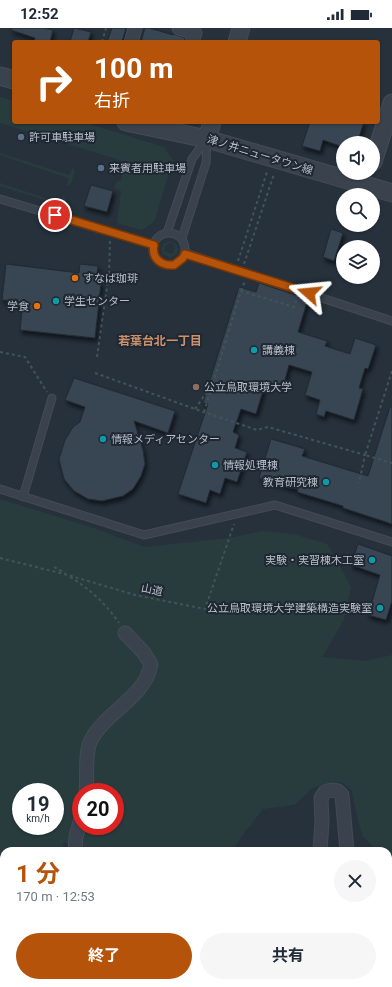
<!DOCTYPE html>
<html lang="ja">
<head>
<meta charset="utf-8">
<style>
	:root { --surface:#fff; --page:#f6f6f7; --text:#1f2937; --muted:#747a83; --accent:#b45309 }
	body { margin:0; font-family:Roboto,"Noto Sans JP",sans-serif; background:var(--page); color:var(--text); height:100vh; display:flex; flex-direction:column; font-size:15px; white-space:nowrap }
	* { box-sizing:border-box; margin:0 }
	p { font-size:13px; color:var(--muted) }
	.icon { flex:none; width:22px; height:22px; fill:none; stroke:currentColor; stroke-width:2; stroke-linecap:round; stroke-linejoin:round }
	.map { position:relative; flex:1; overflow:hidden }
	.side { position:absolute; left:0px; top:819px; width:392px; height:140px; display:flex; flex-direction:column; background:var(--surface); border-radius:12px 12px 0 0; box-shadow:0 1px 3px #0004 }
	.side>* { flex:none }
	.guide { position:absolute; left:12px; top:12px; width:368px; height:84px; border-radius:4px; box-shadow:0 1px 3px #0004; background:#b45309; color:#fff; overflow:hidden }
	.buttons { position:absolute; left:336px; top:108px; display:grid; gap:8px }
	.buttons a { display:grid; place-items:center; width:44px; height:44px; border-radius:50%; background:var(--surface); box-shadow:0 1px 3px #0004; font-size:20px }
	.speed { position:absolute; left:12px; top:755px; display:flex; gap:8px; font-size:20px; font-weight:700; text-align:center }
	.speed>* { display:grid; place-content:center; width:52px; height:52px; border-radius:50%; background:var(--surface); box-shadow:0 1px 3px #0004; line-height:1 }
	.speed small { font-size:10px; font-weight:400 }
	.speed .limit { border:6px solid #d22; background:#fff; color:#111 }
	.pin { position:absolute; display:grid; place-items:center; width:34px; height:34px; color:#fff; margin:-17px; border:2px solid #fff; border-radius:50%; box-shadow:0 1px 4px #0007 }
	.me { position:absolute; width:44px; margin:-22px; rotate:288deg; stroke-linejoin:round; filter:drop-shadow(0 0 3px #0008) }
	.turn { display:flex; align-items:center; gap:14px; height:84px; padding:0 16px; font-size:18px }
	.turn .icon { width:52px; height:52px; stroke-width:2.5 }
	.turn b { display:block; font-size:28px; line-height:34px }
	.round { display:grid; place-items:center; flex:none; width:42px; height:42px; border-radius:21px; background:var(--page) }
	.head { display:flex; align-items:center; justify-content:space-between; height:68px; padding:0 16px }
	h1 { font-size:24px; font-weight:700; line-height:30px; color:var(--accent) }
	.cta { display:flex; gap:8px; margin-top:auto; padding:8px 16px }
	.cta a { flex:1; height:46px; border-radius:24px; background:var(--accent); color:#fff; font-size:16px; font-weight:700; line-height:46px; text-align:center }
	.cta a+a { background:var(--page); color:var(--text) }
	.status { display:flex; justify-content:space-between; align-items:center; height:28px; padding:0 20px; background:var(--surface); direction:ltr }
	.status svg { height:11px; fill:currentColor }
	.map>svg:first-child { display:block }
</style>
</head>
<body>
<div class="status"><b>12:52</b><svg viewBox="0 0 49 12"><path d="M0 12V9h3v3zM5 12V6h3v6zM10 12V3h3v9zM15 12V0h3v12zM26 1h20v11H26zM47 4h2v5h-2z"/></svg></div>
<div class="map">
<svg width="392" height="959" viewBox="0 0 392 959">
	<defs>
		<filter id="shadow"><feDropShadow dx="2" dy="3.5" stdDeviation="2" flood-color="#0009"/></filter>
	</defs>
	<rect width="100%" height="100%" fill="#26313c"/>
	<path fill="#283c3d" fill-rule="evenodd" d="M0,69l14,4v21h69l81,25 9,13 -19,62 -12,8 -25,-7 4,-32 -7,-3 3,-7h4l5,-19 -126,-39z
		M0,125l69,22 4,-7 2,3 -4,13 -4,2 1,-8 -68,-23z
		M0,155l60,20 3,-8 3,5 -2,6 -64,-20z
		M169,213l7,3 2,5 -1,5 -7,4 -7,-4 -2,-5 3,-5zM169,215l4,1c3,3 3,7 -1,10l-8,-3 1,-5z
		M0,471l94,29 50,19 85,-9 33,-7 32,3 33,10 8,13 16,30 -7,33 -22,37 43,4 27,-6v260l-4,-2v-62h-10l-15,-14 -5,-16 -6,-30 -9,-8 -10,-1 -20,6 -19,17 -31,4 -18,23 -13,19h-150l-18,-9 -3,9h-57v116h-4zM21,764h34v34h-34zM81,764h34v34h-34z
		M392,917v42h-72l-3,-4h71v-36z"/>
	<path fill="#394552" stroke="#212a34" filter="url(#shadow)" d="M12,0h32l9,2 -3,12h-16l1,-4 -24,-8z
		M74,0l17,4 -3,10h-18z
		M112,0h14l-4,14h-15z
		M145,0h4l24,7 1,-1 11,4 -1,4h-43z
		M310,94h54l-7,21h-14v4l-20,-7 -3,11 -18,-5z
		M91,157l22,6 -6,21 -23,-6z
		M331,201l12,4 -9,28 -11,-4z
		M6,236l73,9 1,-9 18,2 -2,16 5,1 -6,55 -75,-8 3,-28 -21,-2z
		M259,255l49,16 -10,33 29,9 -2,5 25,8 5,-16 21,7 -8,24 -3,-1 -6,20 4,1 -9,31 -28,-9 -2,6 -8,-3 4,-14 -15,-5 7,-23 -23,-7 -6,22 -17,-6 -10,33 -15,-5 -8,23 6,3 -4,13 12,4 -10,30 -12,-4 -5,16 -10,-4 -4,13 -28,-9 30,-90 -5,-1 36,-116 17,5z
		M74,350l101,33 -7,22 -34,-12 9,29 2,14 -4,12 -8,13 -10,7 -21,5 -14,-2 -14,-8 -10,-12 -5,-20 6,-19 8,-13 7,-5 5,-15 -20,-7z
		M390,379h2v117l-49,-16v-2l-46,-14 1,-2 -39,-12 12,-39 34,10 -3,7 66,20z
		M358,516l34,12v45l-6,19 -18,-5 12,-40 -29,-10z"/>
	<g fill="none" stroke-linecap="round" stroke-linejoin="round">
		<g stroke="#434c56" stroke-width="9">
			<path id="service" d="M0,171l154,46
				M153 221a16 16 0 1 1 32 0a16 16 0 1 1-32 0Z
				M167,205l25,-74 14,-19
				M182,210l24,-75 1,-24
				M185,225l207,68
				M0,461l144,46 131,-30 117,37
				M23,469l29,-99"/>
		</g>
		<g stroke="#434c56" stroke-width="15">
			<path id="minor" d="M179,0l16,5 -3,9
				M131,14l4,-14
				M86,764c2,-15 -2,-38 5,-52 15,-29 54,-42 60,-76l-7,-11 -19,-20
				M75,823l1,-14 5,-19
				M320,823l2,-29 -1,-24 4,-6 6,-2 7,1 4,4 5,56
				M42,959l1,-4
				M258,959l8,-4"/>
		</g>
		<g stroke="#434c56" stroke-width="19">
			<path id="tertiary" d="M237,14l4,-14
				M0,48l14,4
				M126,94l81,17 185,54
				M207,111l5,-17
				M373,134l19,-59"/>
		</g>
		<path stroke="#415556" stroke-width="2" stroke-dasharray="3 3" stroke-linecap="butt" d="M102,14l4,-14
			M238,233l29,-89
			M244,236l30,-90
			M241,263l4,-10
			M0,324l25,5 22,35
			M97,329l12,-84 1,-32
			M392,343l-27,84 27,8
			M95,345l100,36 62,21 11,-3 97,28 -6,28
			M195,381l16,-23
			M204,384l37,-121 53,16 3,-8
			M0,530l68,17 67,20 70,14 29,-85
			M54,539l11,6
			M70,549c20,12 36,27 49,46"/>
		<use href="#service" stroke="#3a434d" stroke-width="7"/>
		<use href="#minor" stroke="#3a434d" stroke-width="13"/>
		<use href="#tertiary" stroke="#3a434d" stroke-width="17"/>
	</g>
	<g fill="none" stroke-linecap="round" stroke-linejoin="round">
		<g stroke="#753606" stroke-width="10">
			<path id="route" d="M55,187l99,30c-3,13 7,21 20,20l9,-7 2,-4 124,39"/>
		</g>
		<use href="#route" stroke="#b45309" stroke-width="7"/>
	</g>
	<g fill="#5c6f8a" stroke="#1f2832" stroke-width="1.5">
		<circle cx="21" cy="109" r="4"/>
		<circle cx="101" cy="140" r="4"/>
	</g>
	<g fill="#e8710a" stroke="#1f2832" stroke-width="1.5">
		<circle cx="75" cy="250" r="4"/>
		<circle cx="37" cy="278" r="4"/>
	</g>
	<g fill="#0f9aa8" stroke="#1f2832" stroke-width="1.5">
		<circle cx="56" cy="273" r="4"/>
		<circle cx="254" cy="322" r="4"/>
		<circle cx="103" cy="411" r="4"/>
		<circle cx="215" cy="437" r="4"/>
		<circle cx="326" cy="454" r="4"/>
		<circle cx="372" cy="532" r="4"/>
		<circle cx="380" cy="580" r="4"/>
	</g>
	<circle fill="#8d6e63" stroke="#1f2832" stroke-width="1.5" cx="196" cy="359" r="4"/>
	<g text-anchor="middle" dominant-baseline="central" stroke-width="4" stroke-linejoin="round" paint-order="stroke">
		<g font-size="11" fill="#b6bec8" stroke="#1f2832" text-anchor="start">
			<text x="29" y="109">許可車駐車場</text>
			<text x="109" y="140">来賓者用駐車場</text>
			<text x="83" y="250">すなば珈琲</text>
			<text x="64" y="273">学生センター</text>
			<text x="29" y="278" text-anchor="end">学食</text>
			<text x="262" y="322">講義棟</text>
			<text x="204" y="359">公立鳥取環境大学</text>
			<text x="111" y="411">情報メディアセンター</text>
			<text x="223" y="437">情報処理棟</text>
			<text x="318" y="454" text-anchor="end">教育研究棟</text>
			<text x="364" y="532" text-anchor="end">実験・実習棟木工室</text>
			<text x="372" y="580" text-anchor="end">公立鳥取環境大学建築構造実験室</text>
		</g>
		<g font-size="11" fill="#b6bec8" stroke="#1f2832">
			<text transform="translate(260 127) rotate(17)">津ノ井ニュータウン線</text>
			<text transform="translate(152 562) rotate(12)">山道</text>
		</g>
		<g font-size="12" font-weight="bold" fill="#cd916c" stroke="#1f2832">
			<text x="160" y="313">若葉台北一丁目</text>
		</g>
	</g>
</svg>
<div class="buttons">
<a><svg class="icon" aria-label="sound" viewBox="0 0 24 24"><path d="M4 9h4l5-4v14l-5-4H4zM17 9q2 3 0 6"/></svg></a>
<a><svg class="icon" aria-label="search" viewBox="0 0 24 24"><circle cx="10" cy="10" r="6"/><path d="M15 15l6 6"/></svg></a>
<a><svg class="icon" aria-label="layers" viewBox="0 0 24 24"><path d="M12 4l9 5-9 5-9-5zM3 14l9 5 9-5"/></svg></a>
</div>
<div class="speed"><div>19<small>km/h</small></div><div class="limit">20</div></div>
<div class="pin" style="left:55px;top:187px;background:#d93025"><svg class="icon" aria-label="arrive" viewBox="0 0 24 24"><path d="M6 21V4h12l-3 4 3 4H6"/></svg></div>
<svg class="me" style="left:309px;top:265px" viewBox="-20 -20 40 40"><path d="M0-17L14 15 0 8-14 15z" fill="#b45309" stroke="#fff" stroke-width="4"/></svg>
<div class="guide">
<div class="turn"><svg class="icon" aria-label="right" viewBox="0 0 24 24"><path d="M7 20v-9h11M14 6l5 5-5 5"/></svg><div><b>100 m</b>右折</div></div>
</div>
<section class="side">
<div class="head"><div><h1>1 分</h1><p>170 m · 12:53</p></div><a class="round"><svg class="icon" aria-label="close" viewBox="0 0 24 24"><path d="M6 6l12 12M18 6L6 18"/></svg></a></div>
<div class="cta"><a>終了</a><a>共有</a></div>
</section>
</div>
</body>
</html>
